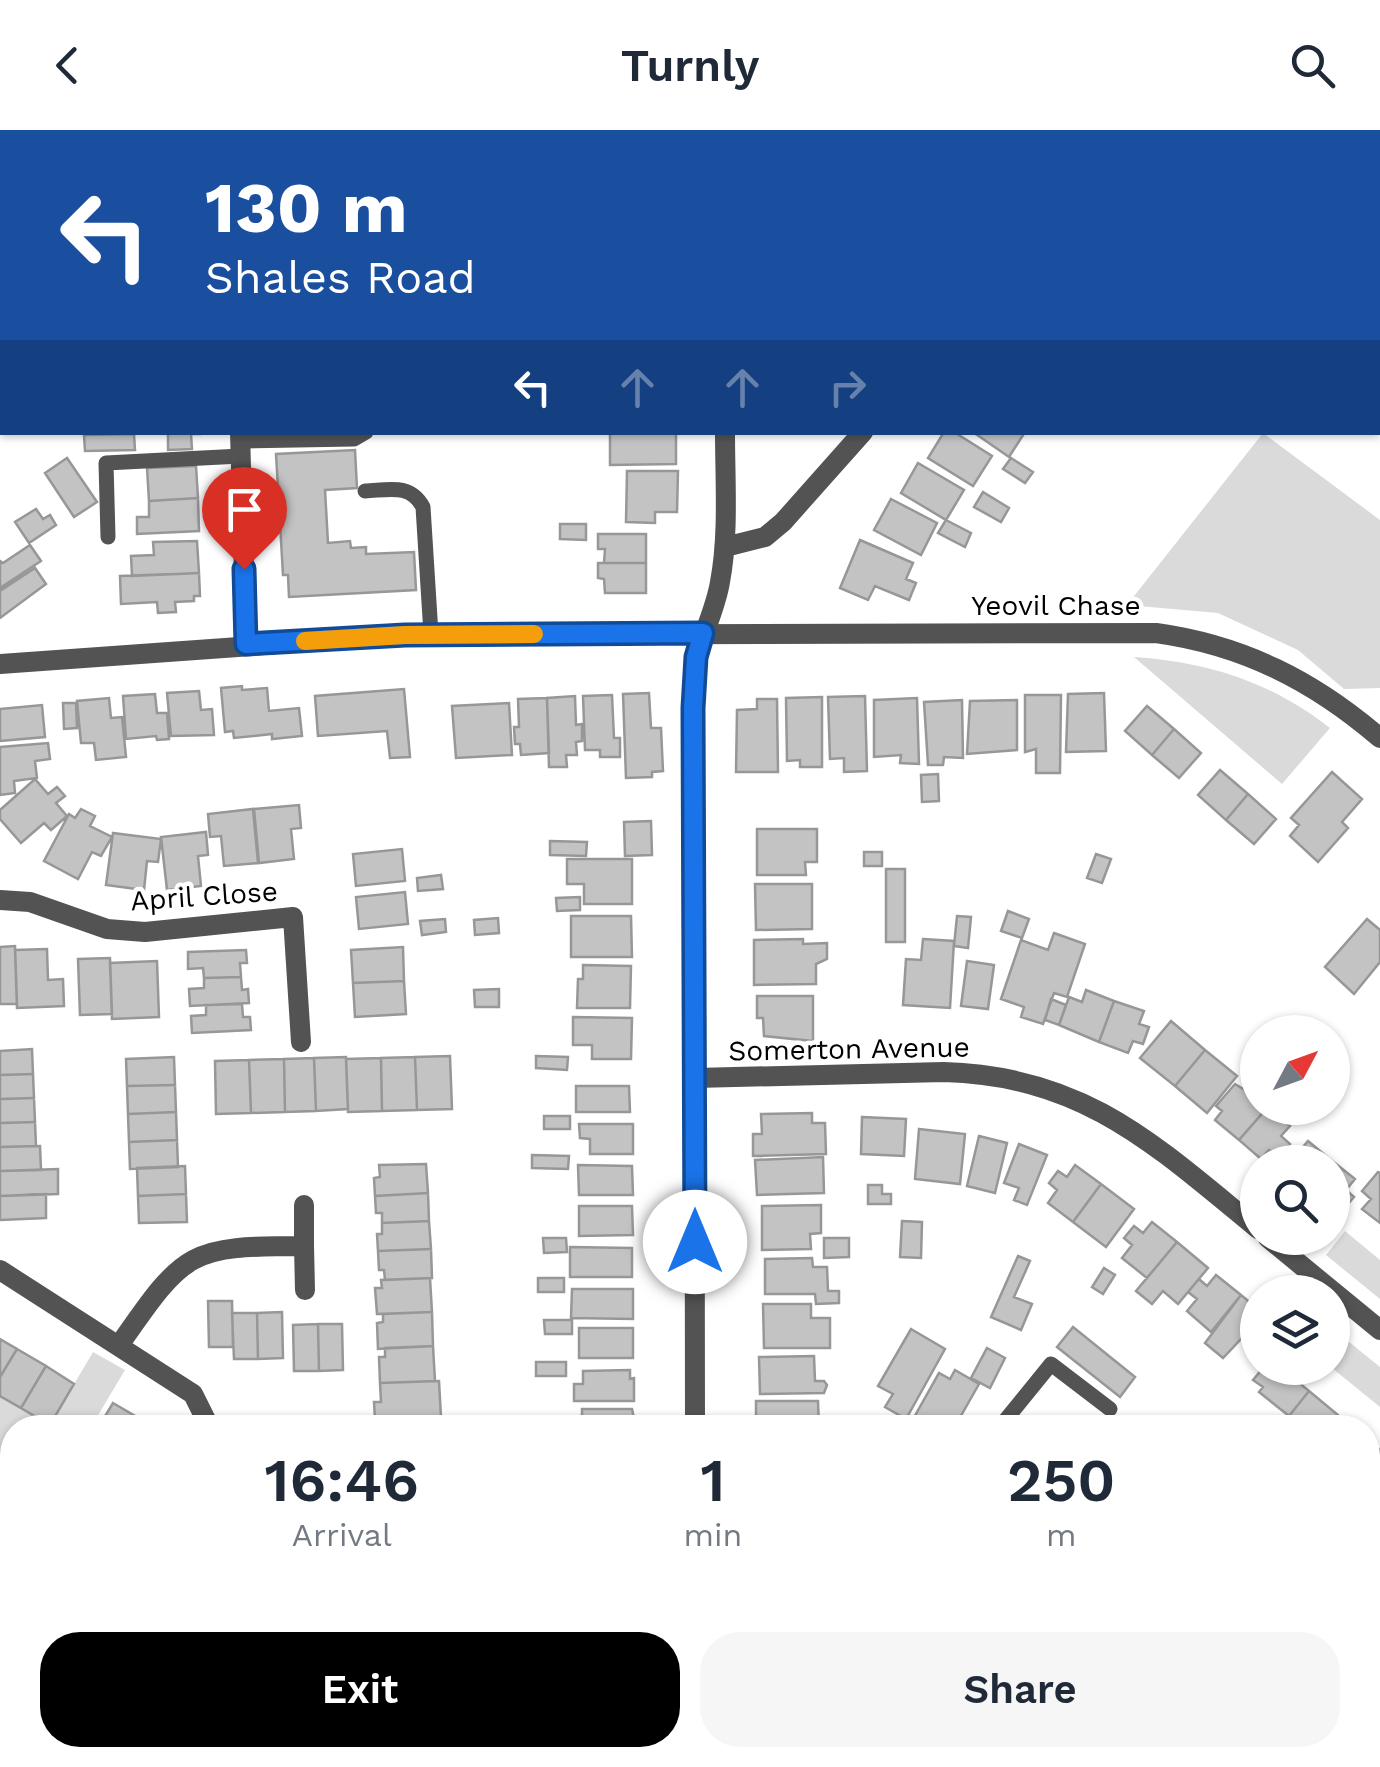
<!DOCTYPE html>
<html lang="en">
<head>
<meta charset="utf-8">
<style>
	:root { --surface:#fff; --page:#f6f6f7; --text:#1f2937; --muted:#747a83; --accent:#000 }
	body { margin:0; font-family:"Work Sans",sans-serif; background:var(--page); color:var(--text); height:100vh; display:flex; flex-direction:column; font-size:38px; white-space:nowrap }
	* { box-sizing:border-box; margin:0 }
	p { font-size:32px; color:var(--muted) }
	.icon { flex:none; width:55px; height:55px; fill:none; stroke:currentColor; stroke-width:2; stroke-linecap:round; stroke-linejoin:round }
	.map { position:relative; flex:1; overflow:hidden }
	.side { position:absolute; left:0px; top:1285px; width:1380px; height:352px; display:flex; flex-direction:column; background:var(--surface); border-radius:40px 40px 0 0; box-shadow:0 2px 8px #0004 }
	.side>* { flex:none }
	.top-card { position:absolute; left:0px; top:0px; width:1380px; height:305px; box-shadow:0 2px 8px #0004; background:#1a4fa0; color:#fff; overflow:hidden }
	.needle { width:65px; rotate:49deg }
	.tools { position:absolute; left:1240px; top:885px; display:grid; gap:20px }
	.tools a { display:grid; place-items:center; width:110px; height:110px; border-radius:50%; background:var(--surface); box-shadow:0 2px 8px #0004; font-size:50px }
	.pin { position:absolute; display:grid; place-items:center; width:85px; height:85px; color:#fff; margin:-102px -42px; border-radius:50% 50% 50% 0; rotate:-45deg; box-shadow:0 0 10px #0007 }
	.pin .icon { rotate:45deg }
	.me { position:absolute; width:110px; margin:-55px; rotate:0deg; stroke-linejoin:round; filter:drop-shadow(0 0 8px #0008) }
	.turn { display:flex; align-items:center; gap:35px; height:210px; padding:0 40px; font-size:45px }
	.turn .icon { width:130px; height:130px; stroke-width:2.5 }
	.turn b { display:block; font-size:70px; line-height:85px }
	.lanes { display:flex; align-items:center; height:95px; padding:0 40px; background:#0003; justify-content:center; gap:50px; direction:ltr }
	.lanes .off { opacity:.35 }
	.eta { display:flex; justify-content:space-evenly; align-items:center; height:170px; text-align:center }
	.eta b { font-size:60px; font-weight:600; line-height:70px }
	.primary-button { display:flex; gap:20px; margin-top:auto; padding:20px 40px }
	.primary-button a { flex:1; height:115px; border-radius:40px; background:var(--accent); color:#fff; font-size:40px; font-weight:600; line-height:115px; text-align:center }
	.primary-button a+a { background:var(--page); color:var(--text) }
	header { display:flex; justify-content:space-between; align-items:center; height:130px; padding:0 40px; background:var(--surface); font-size:45px; font-weight:600 }
	.map>svg:first-child { display:block }
</style>
</head>
<body>
<header><svg class="icon" aria-label="back" viewBox="0 0 24 24"><path d="M15 5l-7 7 7 7"/></svg>Turnly<svg class="icon" aria-label="search" viewBox="0 0 24 24"><circle cx="10" cy="10" r="6"/><path d="M15 15l6 6"/></svg></header>
<div class="map">
<svg width="1380" height="1637" viewBox="0 0 1380 1637">
	<rect width="100%" height="100%" fill="#fff"/>
	<path fill="#dadada" d="M1263,303l117,87v168l-36,1 -46,-39 -80,-37 -91,-8z
		M1134,527c74,5 137,25 196,71l-48,56z
		M1345,1101l35,29v39l-54,-44z
		M1333,1199l47,38v40l-48,-39z
		M93,1222l32,18 -34,57 -79,1v177l-12,23v-232l50,29z"/>
	<path fill="#c3c3c3" stroke="#979797" stroke-width="2.5" d="M145,302h55v2h-9l1,15 -24,1v-16z
		M610,302h66v32l-66,1z
		M944,302h10l38,24 -19,30 -45,-28z
		M973,302h52l-16,25z
		M134,304l1,16 -50,1 -1,-16z
		M355,320l2,38 -32,2 3,53 22,-2 1,7 15,-1v7l48,-2 2,38 -127,7 -1,-22h-5l-7,-121z
		M67,328l30,44 -23,15 -29,-44z
		M1011,328l22,14 -8,11 -22,-14z
		M918,333l46,27 -18,30 -45,-27z
		M196,336l2,32 -49,3 -2,-33z
		M627,341h51l-1,41h-22v11l-29,-1z
		M983,362l26,16 -8,14 -27,-15z
		M198,368l1,33 -62,3v-17h12v-16z
		M891,369l46,24 -16,32 -47,-25z
		M36,379l7,10 7,-4 6,10 -27,18 -14,-21z
		M946,390l25,13 -6,14 -27,-14z
		M560,394h26v16l-26,-1z
		M598,404h48v29h-42l1,-14h-7z
		M860,410l53,23 -7,16 10,4 -7,17 -34,-14 -7,14 -28,-12z
		M197,411l2,32 -67,3 -1,-20 23,-1 -1,-13z
		M30,415l11,16 -41,27v-27l3,2z
		M598,433h48v30h-41l-1,-14 -6,-1z
		M35,438l11,16 -46,34v-27z
		M199,443l1,23h-6v5l-19,1 1,10 -18,1 -1,-11 -36,2 -1,-28z
		M242,556v4l25,-2 2,23 30,-3 3,28 -30,3v-5l-38,4 -1,-7 -8,1 -4,-44z
		M404,559l6,68 -20,1 -3,-27 -69,5 -3,-40z
		M199,561l2,19 11,-1 2,26 -43,1 -4,-43z
		M649,563l2,35h10l2,43 -11,1v5l-26,1 -3,-84z
		M1104,563l2,58 -40,1 2,-58z
		M155,564l2,19h10l2,26 -12,1 -1,-4 -30,3 -3,-43z
		M612,565l2,43h6v19h-20v-7h-15l-2,-54z
		M1025,565h36l-1,78h-24v-24l-11,3z
		M575,566l1,29 6,-1v17l-6,1 1,13h-11l1,12h-18l-2,-69z
		M865,566l2,75 -23,1v-14l-14,1 -2,-62z
		M822,567v70h-22v-7l-13,1 -1,-63z
		M109,568l2,20 11,-1 4,40 -30,3 -2,-17h-13l-4,-42z
		M547,568l2,55 -28,2 -1,-11h-5l-1,-17h5l-1,-28z
		M917,568l2,66 -19,-1 1,-8 -27,2v-57z
		M757,569h20l1,73h-42l1,-62 20,-1z
		M962,570l1,58 -19,-1 -1,8h-15l-4,-63z
		M1017,570v50l-50,4 3,-53z
		M63,573h13l1,25 -13,1z
		M509,573l3,52 -56,3 -4,-52z
		M42,575l3,32 -45,4v-32z
		M1147,576l27,23 -22,26 -27,-24z
		M1174,599l27,24 -22,25 -27,-23z
		M48,613l2,16 -15,2 2,17 -23,3 1,12 -15,2v-48z
		M1220,640l28,24 -22,26 -28,-25z
		M1332,642l30,27 -20,23 6,6 -30,34 -28,-26 9,-11 -8,-7z
		M938,644l1,27 -17,1 -1,-27z
		M35,649l13,15 9,-7 8,9 -9,7 11,13 -16,14 -7,-7 -23,20 -21,-24v-9z
		M1248,664l28,25 -22,25 -28,-24z
		M299,675l2,23 -10,1 3,30 -35,4 -5,-54z
		M81,679l14,7 -5,10 22,11 -11,19 -9,-4 -14,27 -34,-18 25,-47 6,4z
		M253,679l5,54 -34,3 -3,-30 -11,1 -2,-23z
		M651,691l1,34 -27,1 -1,-34z
		M757,699h60v33h-12l1,13h-49z
		M206,702l2,23 -10,1 3,30 -34,4 -6,-53z
		M113,703l48,6 -3,23 -11,-1 -3,29 -38,-5z
		M550,711l37,1 -1,14 -36,-1z
		M402,719l3,32 -49,5 -3,-32z
		M864,722h18v14h-18z
		M1096,724l15,5 -9,24 -15,-5z
		M567,729h65v45h-48v-20h-17z
		M886,739h19v73h-19z
		M441,745l2,14 -25,2 -1,-13z
		M755,754h57v45l-56,1z
		M405,762l3,32 -49,5 -3,-32z
		M580,767v13l-23,1 -1,-13z
		M1008,781l21,8 -7,19 -21,-7z
		M571,786h60l1,41h-61z
		M957,786l14,1 -3,31 -14,-2z
		M498,788l1,15 -24,2 -1,-15z
		M445,789l1,13 -24,3 -2,-14z
		M1367,789l13,11v32l-26,32 -29,-27z
		M1054,803l31,11 -18,53 -13,-4 -11,31 -22,-7 3,-10 -23,-8 20,-59 27,10z
		M803,809v5l24,-1v16l-11,5v20l-62,1v-45z
		M923,809l31,2 -4,67 -47,-3 3,-46 15,1z
		M15,816l2,58h-17v-57z
		M403,817l1,34 -51,2 -2,-33z
		M47,819l1,31 15,-1 1,27 -47,2 -2,-58z
		M246,820l1,13h-7l1,14 -37,1 -1,-10 -15,1v-17z
		M110,828l2,56 -32,1 -2,-56z
		M157,831l2,56 -47,2 -2,-56z
		M967,831l27,4 -6,44 -27,-3z
		M583,835l48,1 -1,42h-53l1,-29h5z
		M241,847l1,13 6,-1 1,14 -59,3 -1,-17 15,-1v-10z
		M404,851l2,33 -51,3 -2,-34z
		M499,859v18h-24l-1,-17z
		M1086,860l28,11 -15,41 -40,-17 10,-28 13,5z
		M757,866h56v45l-49,-5 -1,-18h-6z
		M1051,869l15,6 -7,20 -14,-5z
		M1114,871l30,10 -5,13 10,3 -6,17 -10,-3 -5,12 -29,-11z
		M242,874l1,13h7l1,13 -59,3 -1,-17 15,-1v-10z
		M573,887l59,1 -1,41h-39v-14h-19z
		M1171,891l34,29 -30,36 -35,-28z
		M32,919l1,25 -33,1v-24z
		M1205,920l32,26 -30,37 -32,-27z
		M450,926l2,53 -35,1 -2,-53z
		M536,926l32,1 -1,13 -31,-2z
		M174,927l1,28 -48,1 -1,-27z
		M346,927l2,52 -32,2 -2,-53z
		M415,927l2,53 -35,1 -1,-53z
		M314,928l2,53 -31,1 -1,-53z
		M381,928l1,53 -34,1 -2,-53z
		M284,929l1,53 -34,1 -2,-53z
		M249,930l2,53 -35,1 -1,-53z
		M33,944l1,24 -34,1v-24z
		M1235,954l23,14v10h9l-28,32 -24,-20 7,-9 -6,-5z
		M175,955l1,27 -48,2 -1,-28z
		M576,956h53l1,26h-54z
		M34,968l1,24 -35,1v-24z
		M1267,978l23,18 -9,10 9,8 -12,13 -9,-7 -8,9 -22,-19z
		M176,982l1,28 -48,2 -1,-28z
		M812,983v10h13l1,31 -73,2v-22h9l-1,-20z
		M544,986h26v13h-26z
		M862,987l44,2 -2,37 -43,-2z
		M35,992l1,24 -36,1v-24z
		M579,994h54v30h-43v-15l-10,-1z
		M919,999l46,5 -5,50 -45,-5z
		M979,1006l28,7 -12,50 -28,-7z
		M177,1010l1,27 -48,2 -1,-27z
		M1308,1011l23,19 -2,2h-39z
		M1019,1014l28,11 -20,50 -13,-5 5,-12 -15,-5z
		M40,1016l1,24 -41,1v-24z
		M532,1025l37,1 -1,13 -36,-1z
		M823,1027l1,36 -67,2 -2,-35z
		M1331,1030l24,19 -9,11 8,7 -12,14 -10,-6z
		M426,1034l2,29 -53,3 -1,-18 6,-1 -1,-12z
		M578,1035l54,1 1,29h-54z
		M1075,1035l26,19 -28,38 -25,-19 9,-13 -8,-7 9,-12 9,6z
		M185,1036l1,28 -48,2 -1,-28z
		M58,1039v25l-58,2v-25z
		M1378,1042l2,1v50l-18,-14 9,-10 -9,-8z
		M1101,1054l33,25 -28,38 -33,-25z
		M868,1055h14v9h9v10h-23z
		M428,1063l1,28 -47,2v-10h-6l-1,-17z
		M46,1064v24l-46,2v-24z
		M186,1064l1,28 -48,1 -1,-27z
		M821,1075v28l-11,1 1,15 -49,1v-44z
		M579,1076h53l1,29 -54,1z
		M429,1091l2,28 -53,2 -1,-17h5v-11z
		M902,1091l20,1 -1,36 -21,-1z
		M1152,1092l25,20 -30,36 -25,-20 10,-13 -8,-7 10,-12 9,7z
		M543,1108h23l1,14 -23,1z
		M824,1108h25v19l-25,1z
		M1177,1112l31,26 -30,36 -15,-13 -11,13 -16,-13z
		M570,1117l62,1v29h-62z
		M431,1119l1,29 -47,2 -1,-10h-5l-1,-19z
		M1018,1126l12,5 -16,36 18,7 -11,26 -30,-13z
		M812,1128l1,9h14l1,24h11v12l-23,1 -1,-10h-50v-35z
		M1104,1138l11,7 -12,19 -11,-7z
		M1216,1145l25,20 -30,37 -24,-21 10,-12 -9,-7 11,-13 8,7z
		M430,1148l2,34 -55,2 -2,-26h7l-1,-8z
		M538,1148h26v14h-26z
		M572,1159h61v30l-62,-1z
		M1241,1165l17,14v12l-35,37 -18,-15z
		M208,1171h24l1,46h-24z
		M763,1174h48v14h19v30h-66z
		M282,1182l1,46 -25,1 -1,-46z
		M432,1182l1,34 -55,3 -1,-26 6,-1v-8z
		M232,1183h25l1,46h-24z
		M544,1190h28v14h-27z
		M318,1194l1,47h-25l-1,-46z
		M318,1194h24l1,46 -24,1z
		M1073,1197l62,50 -15,20 -63,-50z
		M579,1198h54v30h-54z
		M911,1199l34,20 -39,70 -21,-12 8,-13 -15,-8z
		M0,1209l17,10 -17,28z
		M433,1216l2,35 -55,2 -1,-26h6v-9z
		M987,1218l18,10 -15,30 -19,-10z
		M17,1219l29,17 -25,42 -21,-12v-19z
		M814,1226l1,25h9l3,4 -3,8 -64,1 -1,-37z
		M536,1232h30v14h-30z
		M46,1236l28,18 -24,41 -29,-17z
		M1263,1238h18l28,23 -20,25 -30,-24 4,-5 -10,-7z
		M630,1240v9l4,-1v23h-60v-17h9v-13z
		M955,1240l24,14 -25,44h-30l-12,-7 27,-48 11,6z
		M439,1251l2,36 -66,3 -1,-18h7l-1,-19z
		M1309,1261l29,24 -2,2 9,7 -2,4h-40l-14,-12z
		M756,1271h62l1,27 -63,-2z
		M113,1273l29,17 -4,8h-40z
		M582,1279h50l4,19h-54z
		M441,1287v11h-66v-8z
		M306,1288l1,10h-48v-8z
		M1368,1309l12,11v11l-12,15z
		M1368,1579l12,10v34l-3,-3 -10,12 -9,-7h10z
		M0,1590l12,6v13l-12,26z
		M24,1625h41l-6,12h-41z
		M225,1625h23l21,12h-50z
		M390,1625h36l15,8 -2,4h-47l-7,-4z
		M588,1625h45v12h-45z
		M757,1625h71l1,8 -25,1v3h-47z
		M1022,1625h39l-10,12h-14z
		M1063,1625h46l-10,12h-46z
		M884,1627l1,10h-27l-1,-8z"/>
	<g fill="none" stroke-linecap="round" stroke-linejoin="round">
		<path stroke="#535353" stroke-width="15" d="M240,311l114,-2 12,-7
			M365,361c24,-1 45,-8 58,16l8,127
			M108,407l-2,-74 135,-7
			M999,1298l52,-64 59,45"/>
		<path stroke="#535353" stroke-width="20" d="M193,0l1,2
			M726,0v2
			M14,2l4,-2
			M1122,2l2,-2
			M240,302l6,213
			M725,417l40,-10 18,-15 80,-90
			M0,534l405,-29 751,-2c87,12 158,48 224,105
			M0,770l30,2 77,27 38,3 148,-15 8,125
			M695,948l249,-6c141,4 211,73 314,157
			M1268,1108l112,92
			M304,1116l1,44
			M0,1140l193,124 17,34
			M120,1214c65,-94 70,-98 184,-98v-41
			M695,1298l-1,-755c4,-32 21,-60 26,-91 9,-48 5,-100 5,-150
			M1210,1625l15,12
			M328,1637l7,-12
			M697,1637l1,-12"/>
	</g>
	<g fill="none" stroke-linecap="round" stroke-linejoin="round">
		<g stroke="#114b97" stroke-width="25">
			<path id="route" d="M244,439l2,75 159,-9 298,-2 -7,24 -3,51 2,534"/>
		</g>
		<use href="#route" stroke="#1a73e8" stroke-width="18"/>
		<path stroke="#f59e0b" stroke-width="18" d="M305,511l100,-6 129,-1"/>
	</g>
	<g text-anchor="middle" dominant-baseline="central" stroke-width="9" stroke-linejoin="round" paint-order="stroke">
		<g font-size="28" fill="#000" stroke="#fff">
			<text x="1056" y="475">Yeovil Chase</text>
			<text transform="translate(204 766) rotate(-4)">April Close</text>
			<text transform="translate(849 919) rotate(-1)">Somerton Avenue</text>
		</g>
	</g>
</svg>
<div class="tools">
<a><svg class="needle" viewBox="-14 -14 28 28"><path d="M0-13l5 13h-10z" fill="#e53935"/><path d="M0 13l5-13h-10z" fill="#747a83"/></svg></a>
<a><svg class="icon" aria-label="search" viewBox="0 0 24 24"><circle cx="10" cy="10" r="6"/><path d="M15 15l6 6"/></svg></a>
<a><svg class="icon" aria-label="layers" viewBox="0 0 24 24"><path d="M12 4l9 5-9 5-9-5zM3 14l9 5 9-5"/></svg></a>
</div>
<div class="pin" style="left:244px;top:439px;background:#d93025"><svg class="icon" aria-label="arrive" viewBox="0 0 24 24"><path d="M6 21V4h12l-3 4 3 4H6"/></svg></div>
<svg class="me" style="left:695px;top:1112px" viewBox="-20 -20 40 40"><circle r="19" fill="#fff"/><path d="M0-13L10 11 0 6-10 11z" fill="#1a73e8"/></svg>
<div class="top-card">
<div class="turn"><svg class="icon" aria-label="left" viewBox="0 0 24 24"><path d="M17 20v-9H6M10 6l-5 5 5 5"/></svg><div><b>130 m</b>Shales Road</div></div>
<div class="lanes"><svg class="icon" aria-label="left" viewBox="0 0 24 24"><path d="M17 20v-9H6M10 6l-5 5 5 5"/></svg><svg class="icon off" aria-label="ahead" viewBox="0 0 24 24"><path d="M12 20V5M6 11l6-6 6 6"/></svg><svg class="icon off" aria-label="ahead" viewBox="0 0 24 24"><path d="M12 20V5M6 11l6-6 6 6"/></svg><svg class="icon off" aria-label="right" viewBox="0 0 24 24"><path d="M7 20v-9h11M14 6l5 5-5 5"/></svg></div>
</div>
<section class="side">
<div class="eta">
<div><b>16:46</b><p>Arrival</p></div>
<div><b>1</b><p>min</p></div>
<div><b>250</b><p>m</p></div>
</div>
<div class="primary-button"><a>Exit</a><a>Share</a></div>
</section>
</div>
</body>
</html>
